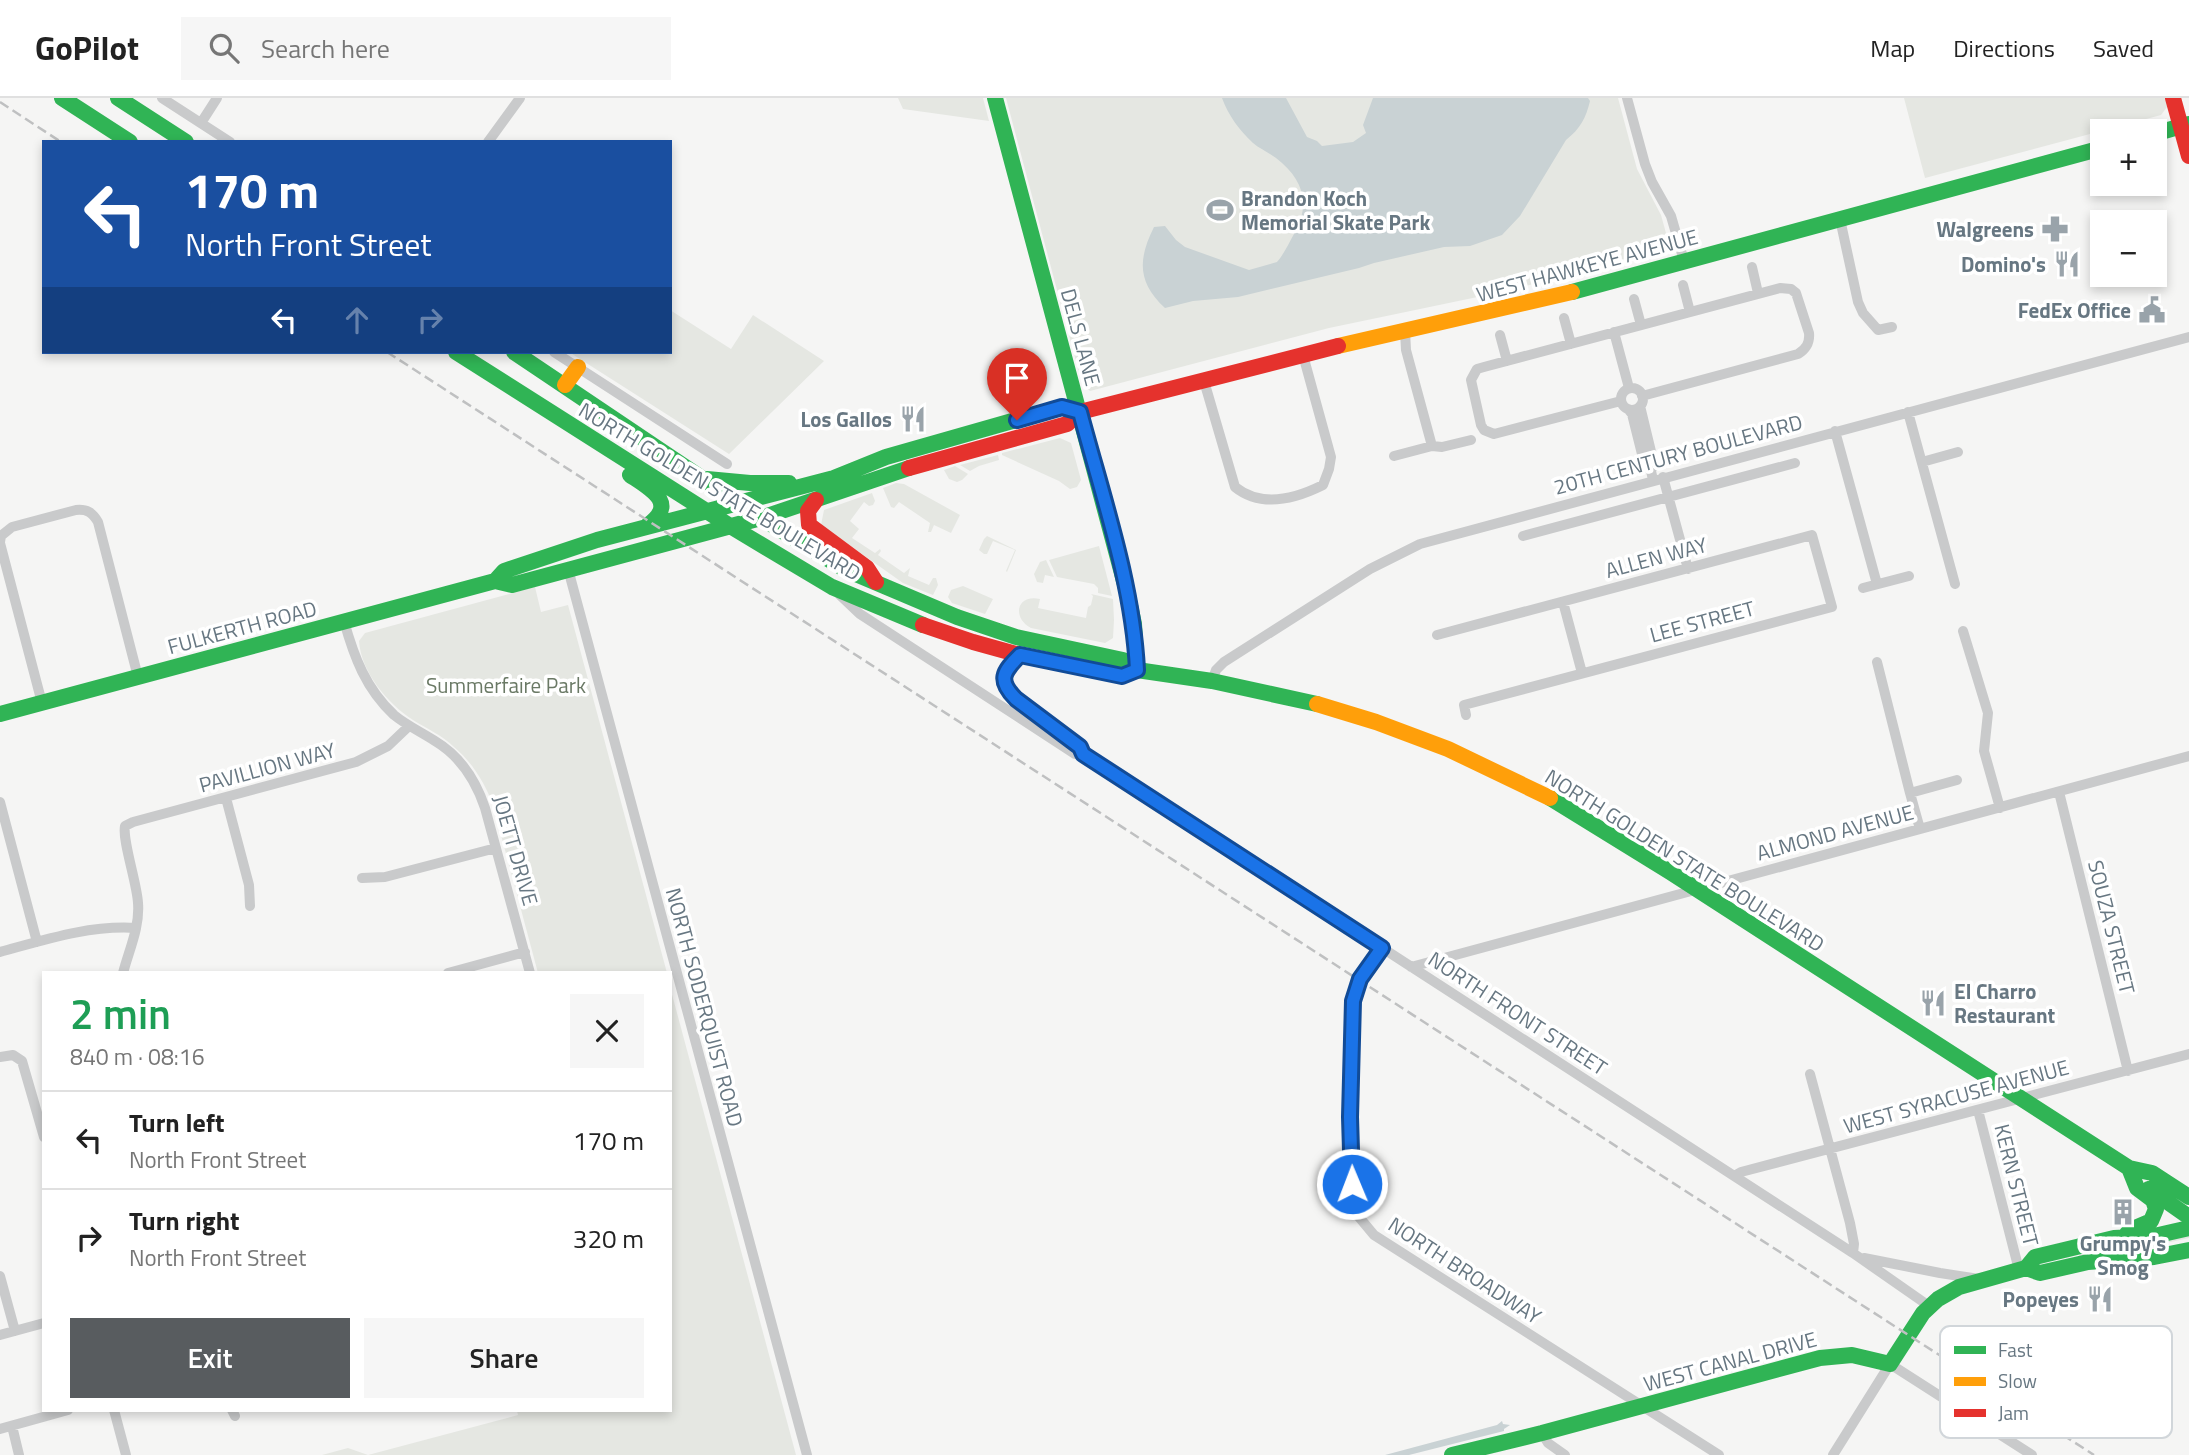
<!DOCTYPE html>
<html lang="en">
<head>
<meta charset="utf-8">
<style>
	:root { --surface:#fff; --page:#f6f6f6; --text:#222; --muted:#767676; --line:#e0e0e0; --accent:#585c5f }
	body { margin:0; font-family:"Titillium Web",sans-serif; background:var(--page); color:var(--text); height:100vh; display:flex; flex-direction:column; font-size:26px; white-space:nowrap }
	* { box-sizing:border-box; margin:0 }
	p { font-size:23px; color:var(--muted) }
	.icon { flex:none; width:38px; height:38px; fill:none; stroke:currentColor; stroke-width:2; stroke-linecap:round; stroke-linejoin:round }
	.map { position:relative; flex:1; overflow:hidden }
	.details { position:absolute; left:42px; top:873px; width:630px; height:441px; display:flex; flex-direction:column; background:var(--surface); border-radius:0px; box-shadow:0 4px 10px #0003 }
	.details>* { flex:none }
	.guide { position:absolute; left:42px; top:42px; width:630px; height:214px; border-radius:0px; box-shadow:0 4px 10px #0003; background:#1a4fa0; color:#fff; overflow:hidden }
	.buttons { position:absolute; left:2090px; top:21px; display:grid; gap:14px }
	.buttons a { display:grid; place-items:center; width:77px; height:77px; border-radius:0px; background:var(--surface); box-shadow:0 4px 10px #0003; font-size:35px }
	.pin { position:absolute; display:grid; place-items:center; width:60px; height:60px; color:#fff; margin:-72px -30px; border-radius:50% 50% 50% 0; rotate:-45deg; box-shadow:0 0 7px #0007 }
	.pin .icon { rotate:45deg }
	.me { position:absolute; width:77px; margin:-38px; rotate:359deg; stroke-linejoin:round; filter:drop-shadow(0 0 5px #0008) }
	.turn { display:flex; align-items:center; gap:24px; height:147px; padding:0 28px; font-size:32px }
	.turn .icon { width:91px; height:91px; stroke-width:2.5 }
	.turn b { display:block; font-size:49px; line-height:60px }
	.lanes { display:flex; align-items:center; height:66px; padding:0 28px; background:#0003; justify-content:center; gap:35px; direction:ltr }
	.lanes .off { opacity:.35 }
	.round { display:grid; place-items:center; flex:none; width:74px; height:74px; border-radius:0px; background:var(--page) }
	.overview { display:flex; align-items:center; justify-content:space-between; height:119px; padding:0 28px }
	h1 { font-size:42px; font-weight:600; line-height:52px; color:#1e9e55 }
	.action { display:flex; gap:14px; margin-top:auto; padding:14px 28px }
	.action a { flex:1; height:80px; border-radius:0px; background:var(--accent); color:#fff; font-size:28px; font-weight:600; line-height:80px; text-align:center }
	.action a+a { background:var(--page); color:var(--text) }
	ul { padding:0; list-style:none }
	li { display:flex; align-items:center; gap:21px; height:98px; padding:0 28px; border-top:2px solid var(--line) }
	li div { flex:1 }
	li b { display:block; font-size:26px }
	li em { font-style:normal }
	header { display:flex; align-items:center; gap:42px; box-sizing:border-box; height:98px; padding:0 35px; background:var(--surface); border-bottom:2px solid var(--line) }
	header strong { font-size:33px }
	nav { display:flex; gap:38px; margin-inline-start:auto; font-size:24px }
	.search { width:490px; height:63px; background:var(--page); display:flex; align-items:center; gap:18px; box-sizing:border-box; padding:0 24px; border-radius:0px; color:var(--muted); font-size:26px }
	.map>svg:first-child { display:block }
</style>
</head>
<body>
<header>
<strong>GoPilot</strong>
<div class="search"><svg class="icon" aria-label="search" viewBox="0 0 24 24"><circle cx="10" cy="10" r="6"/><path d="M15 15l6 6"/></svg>Search here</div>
<nav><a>Map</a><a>Directions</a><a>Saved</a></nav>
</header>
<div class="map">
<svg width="2189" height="1357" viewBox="0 0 2189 1357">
	<rect width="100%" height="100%" fill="#f5f5f4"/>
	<path fill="#e5e7e2" d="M898,0h85l6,23 -86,-12z
		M1006,0h612l19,71 24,46 8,29 -7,5 -151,41 -182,38 -239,63 -8,-7z
		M1904,0h261l2,9 -6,8 -236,63z
		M670,212l61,39 22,-34 71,46 -95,93 -160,-102h101z
		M1060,340l11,5 10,37 -4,7 -7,2 -11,-8 -57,-26v-2z
		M998,357l1,5 -20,6 -9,5 -10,-6z
		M955,368l13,8 -6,6 -5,2 -8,-3 -5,-9z
		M896,385l8,1 56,31 -9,18 -17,-8 -3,7h-3l2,-9 -31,-21 -5,6 -3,-1 -8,-19z
		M872,395l3,8 -2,4 -4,1 -5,-4 -14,19 9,8 -7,9 23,15 5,-4 1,2 -3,4 26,18 6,-5 -2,8 21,9 4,-7h3l2,7 -5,10 -30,-12 -82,-58 3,-15z
		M987,438l29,14 -9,22 -1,-1 9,-21 -22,-9 -6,13h-3l-5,-4 5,-11z
		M1099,448l13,50 -14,-3v-5l-4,-4 -37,-7 -8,-17z
		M1046,462l8,17 -9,-2 -2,8 -6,-1 -3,-8 6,-12z
		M963,488l30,13 -8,15 -33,-11 -4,-6 3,-7z
		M535,489l6,25 27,-7 99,368h-129l-45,-168c-8,-22 -21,-43 -39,-58 -12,-12 -27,-18 -41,-27 -25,-16 -52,-48 -54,-79l6,-8z
		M1091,496l22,5 1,21 -1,18 -8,5 -74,-15c-19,-10 -15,-34 9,-29l-2,9 48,10 2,-11 3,-2 2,-9z
		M670,889l126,468h-474l26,-7 20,7 150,-40 -1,-4 153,-1z
		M2189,1136v4c-36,8 -72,15 -109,19l-1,-2 28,-8 44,-3z"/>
	<path fill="#c9d2d4" d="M1222,0h64l21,39 10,4 5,5 31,-4 13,-9 -3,-8 10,-27h215l2,3c-4,17 -10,28 -24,39l-46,76 -18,19 -32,11 -26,1 -70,16 -15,5 -121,29 -45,4 -28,7c-28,-26 -27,-49 -11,-81l11,-1 11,14 9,7 64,23 28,-8c7,-8 12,-19 17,-28 18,-31 8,-56 -18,-76 -8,-6 -16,-9 -23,-15 -13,-12 -25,-28 -31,-45z
		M1502,1323l1,3 7,1 -6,4v2l-95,24h-24l112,-30z"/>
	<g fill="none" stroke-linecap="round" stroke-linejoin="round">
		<path stroke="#c9cacb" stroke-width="10" d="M162,0l68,44
			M1627,0l18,66 7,18 19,34 13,45
			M201,25l16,-25
			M488,44l32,-44
			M1840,121l18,83 5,11 15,17 14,-3
			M1752,169l6,26
			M1683,187l7,27
			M1634,201l7,26
			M1564,220l7,26
			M1405,233l1,19 26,96
			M1614,234l15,56
			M1500,237l7,26
			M554,254l173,112
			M1204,283l31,106c26,21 60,12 88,-2l6,-16 2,-12 -28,-102
			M1621 301a11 11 0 1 1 22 0a11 11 0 1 1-22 0Z
			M1621,303l-127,33 -10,-4 -3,-5 -10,-45 6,-11 7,-2 296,-79 11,1 5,4 13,40c1,10 -3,16 -11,21l-156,42
			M1640,308l14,58 -3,7 2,9
			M1628,311l4,5 13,52 6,5
			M1908,314l47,172
			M1835,333l42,153
			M1394,358l38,-10 10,1 29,-7
			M1922,364l36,-10
			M1663,379l25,92
			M1523,438l272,-73
			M0,444l1,-6 11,-9 64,-17c11,-1 16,2 22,12l40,155
			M0,445l42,160
			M568,471l239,886
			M1863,490l46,-12
			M840,497l20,19 215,140h8l770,499 76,53
			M1563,504l19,71
			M344,523c10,36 22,68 50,94 12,10 27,17 41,26 25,15 41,40 50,67l45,165
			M1963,533l25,82 -4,38 16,57
			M1437,537l375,-100 20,72 -368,98 2,10
			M1020,557c-6,6 -15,14 -16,22 -3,19 61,58 76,69l3,8
			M1877,564l33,131
			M1212,583l4,-11 8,-8 146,-93 50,-25 769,-207
			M2059,694l69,279
			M226,700l23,87 1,21
			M0,704l37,140
			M1920,731l-10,-36 47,-13
			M362,780l23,-1 111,-29
			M1382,850l-24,35 -6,31 -2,103 2,67 7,33 15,18 345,220
			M0,854c44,-12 89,-27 136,-24
			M1411,869l778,-211
			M123,875c6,-23 17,-46 15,-70 -1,-20 -16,-63 -13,-77l8,-4 223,-60 32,-16 21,-20
			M448,875l77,-21
			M0,959l13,-2 9,6 22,76
			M1810,976l40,149 4,21 -1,9
			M1978,1012l41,160
			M1734,1078l7,-4 448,-118
			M1864,1160l76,15 39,6
			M0,1178l15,55
			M0,1237l44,-12
			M114,1312l12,45
			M232,1312l3,6
			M12,1328l7,29
			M0,1331l68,-19
			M1542,1335l6,10 17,12
			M1833,1357l57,-91 142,91"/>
		<path stroke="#30b455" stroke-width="16" d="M62,0l68,44
			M118,0l68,44
			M995,0l133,498 6,28 3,46
			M2154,36l35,-10
			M1572,194l530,-144
			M456,254l274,174 102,61 91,38
			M514,254l247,166 85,52 111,47 59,20 107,23 14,10 75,11 105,23
			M630,377c21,14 48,28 18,50
			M707,381l43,4h39
			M495,483l9,-10 93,-31 237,-62 52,-21 172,-49
			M0,616l495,-133 17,4 249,-67 148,-50
			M1550,700l120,74 459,296 23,5 37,24
			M2149,1091l40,28
			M2125,1138l5,-6 21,-9 5,-12 -3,-9 -16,-12 -8,-20
			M2026,1170l14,5 48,-11 66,-5 35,-7
			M1452,1357l90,-22 278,-75 32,-3 38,9 33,-51 15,-14 21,-12 67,-19 9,-11 79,-19 40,-2 35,-8"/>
		<path stroke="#ff9f0a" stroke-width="16" d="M1338,248l234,-54
			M565,287l13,-18
			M1317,606l59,18 72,27 102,49"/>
		<path stroke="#e5322d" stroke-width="16" d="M2173,0l16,58
			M1058,310l4,-1 18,5 258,-66
			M909,370l158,-44 13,-12
			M816,402l-8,11 1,14 58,43 9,14
			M923,527l50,17 47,13 102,21 15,-6"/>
		<path stroke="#bfc0c1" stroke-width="2.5" stroke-dasharray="10 5" stroke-linecap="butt" d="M0,4l61,40
			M387,254l1707,1103"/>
	</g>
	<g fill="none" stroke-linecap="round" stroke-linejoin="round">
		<g stroke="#114b97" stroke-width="18">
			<path id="route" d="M1017,322l45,-13 18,5c22,83 53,172 57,258l-15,6 -102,-21c-17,17 -23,25 -4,44l64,48 3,7 299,194 -22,31 -7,22 -3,116 2,67"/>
		</g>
		<use href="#route" stroke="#1a73e8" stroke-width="12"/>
	</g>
	<defs>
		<g id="stadium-bare" transform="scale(2.1)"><path d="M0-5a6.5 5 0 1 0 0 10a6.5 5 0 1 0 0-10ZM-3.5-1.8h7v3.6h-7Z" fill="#99a3aa" stroke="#fff" stroke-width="2.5" paint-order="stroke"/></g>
		<g id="pharmacy-bare" transform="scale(2.1)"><path d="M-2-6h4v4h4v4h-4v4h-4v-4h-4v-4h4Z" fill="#99a3aa" stroke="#fff" stroke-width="2.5" paint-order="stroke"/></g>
		<g id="restaurant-bare" transform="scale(2.1)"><path d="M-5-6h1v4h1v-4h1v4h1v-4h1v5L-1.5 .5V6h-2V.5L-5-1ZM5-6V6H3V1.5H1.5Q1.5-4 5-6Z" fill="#99a3aa" stroke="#fff" stroke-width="2.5" paint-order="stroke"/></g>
		<g id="civic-bare" transform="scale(2.1)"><path d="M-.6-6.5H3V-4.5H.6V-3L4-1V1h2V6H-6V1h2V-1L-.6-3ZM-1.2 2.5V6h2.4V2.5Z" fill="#99a3aa" stroke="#fff" stroke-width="2.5" paint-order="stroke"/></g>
		<g id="building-bare" transform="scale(2.1)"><path d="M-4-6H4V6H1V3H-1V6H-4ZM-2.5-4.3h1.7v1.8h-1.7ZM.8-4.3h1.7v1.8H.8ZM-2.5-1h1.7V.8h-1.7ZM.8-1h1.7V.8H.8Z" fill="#99a3aa" stroke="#fff" stroke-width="2.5" paint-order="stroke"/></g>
	</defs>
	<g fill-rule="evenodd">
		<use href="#stadium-bare" x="1220" y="112"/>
		<use href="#pharmacy-bare" x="2055" y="131"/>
		<use href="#restaurant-bare" x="2067" y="166"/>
		<use href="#civic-bare" x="2152" y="212"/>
		<use href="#restaurant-bare" x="913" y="321"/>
		<use href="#restaurant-bare" x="1933" y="905"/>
		<use href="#building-bare" x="2123" y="1114"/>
		<use href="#restaurant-bare" x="2100" y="1201"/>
	</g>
	<g text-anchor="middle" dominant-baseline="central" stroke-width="7" stroke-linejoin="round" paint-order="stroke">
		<g font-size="21" font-weight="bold" fill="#677782" stroke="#fff" text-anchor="end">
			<text x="1241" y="100" text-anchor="start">Brandon Koch<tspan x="1241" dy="24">Memorial Skate Park</tspan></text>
			<text x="2034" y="131">Walgreens</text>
			<text x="2046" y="166">Domino's</text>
			<text x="2131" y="212">FedEx Office</text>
			<text x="892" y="321">Los Gallos</text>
			<text x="1954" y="893" text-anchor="start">El Charro<tspan x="1954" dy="24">Restaurant</tspan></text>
			<text x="2123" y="1145" text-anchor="middle">Grumpy's<tspan x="2123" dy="24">Smog</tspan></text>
			<text x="2079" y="1201">Popeyes</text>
		</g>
		<g font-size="21" fill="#677782" stroke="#fff">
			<text transform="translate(1587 167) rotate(-15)">WEST HAWKEYE AVENUE</text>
			<text transform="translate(1081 239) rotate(75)">DELS LANE</text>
			<text transform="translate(1678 356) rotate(-15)">20TH CENTURY BOULEVARD</text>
			<text transform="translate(720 393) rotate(31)">NORTH GOLDEN STATE BOULEVARD</text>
			<text transform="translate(1656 459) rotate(-15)">ALLEN WAY</text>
			<text transform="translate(1702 523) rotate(-15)">LEE STREET</text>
			<text transform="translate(242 529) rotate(-15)">FULKERTH ROAD</text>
			<text transform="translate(267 669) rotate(-15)">PAVILLION WAY</text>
			<text transform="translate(1835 734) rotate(-15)">ALMOND AVENUE</text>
			<text transform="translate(516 752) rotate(74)">JOETT DRIVE</text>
			<text transform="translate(1685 762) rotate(32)">NORTH GOLDEN STATE BOULEVARD</text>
			<text transform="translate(2112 829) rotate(76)">SOUZA STREET</text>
			<text transform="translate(705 909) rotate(75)">NORTH SODERQUIST ROAD</text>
			<text transform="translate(1518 915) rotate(33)">NORTH FRONT STREET</text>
			<text transform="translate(1956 998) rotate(-15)">WEST SYRACUSE AVENUE</text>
			<text transform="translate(2017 1087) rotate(76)">KERN STREET</text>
			<text transform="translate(1465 1172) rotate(33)">NORTH BROADWAY</text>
			<text transform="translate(1730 1263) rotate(-15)">WEST CANAL DRIVE</text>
		</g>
		<g font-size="21" fill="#6a7965" stroke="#fff">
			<text x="506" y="587">Summerfaire Park</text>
		</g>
	</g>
	<rect x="1940" y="1228" width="232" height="112" rx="10" fill="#fff" stroke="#d1d6da" stroke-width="2"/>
	<rect x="1954" y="1248" width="32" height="8" fill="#30b455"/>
	<rect x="1954" y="1279" width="32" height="9" fill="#ff9f0a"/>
	<rect x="1954" y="1311" width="32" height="8" fill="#e5322d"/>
	<g font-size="19" fill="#677782">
		<text x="1998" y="1259">Fast</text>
		<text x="1998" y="1290">Slow</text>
		<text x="1998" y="1322">Jam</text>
	</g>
</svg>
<div class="buttons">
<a>+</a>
<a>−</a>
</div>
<div class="pin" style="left:1017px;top:322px;background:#d93025"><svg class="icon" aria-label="arrive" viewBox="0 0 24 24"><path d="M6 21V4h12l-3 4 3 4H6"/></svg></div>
<svg class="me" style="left:1352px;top:1086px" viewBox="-20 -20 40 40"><circle r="17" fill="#1a73e8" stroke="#fff" stroke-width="3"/><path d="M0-11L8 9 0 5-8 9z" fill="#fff"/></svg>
<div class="guide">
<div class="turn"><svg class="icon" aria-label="left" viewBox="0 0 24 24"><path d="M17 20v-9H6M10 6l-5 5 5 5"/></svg><div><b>170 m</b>North Front Street</div></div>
<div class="lanes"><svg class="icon" aria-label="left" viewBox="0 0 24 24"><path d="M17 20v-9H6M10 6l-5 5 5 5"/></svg><svg class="icon off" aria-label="ahead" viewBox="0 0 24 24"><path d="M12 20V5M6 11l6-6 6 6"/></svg><svg class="icon off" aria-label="right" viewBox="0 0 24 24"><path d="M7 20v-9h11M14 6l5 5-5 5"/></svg></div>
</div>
<section class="details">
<div class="overview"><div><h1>2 min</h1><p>840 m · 08:16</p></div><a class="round"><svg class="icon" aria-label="close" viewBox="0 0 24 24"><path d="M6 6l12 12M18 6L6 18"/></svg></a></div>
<ul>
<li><svg class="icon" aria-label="left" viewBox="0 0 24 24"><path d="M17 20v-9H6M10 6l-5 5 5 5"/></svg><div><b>Turn left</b><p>North Front Street</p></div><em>170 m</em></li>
<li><svg class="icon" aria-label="right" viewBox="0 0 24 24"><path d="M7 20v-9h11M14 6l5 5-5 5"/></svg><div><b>Turn right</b><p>North Front Street</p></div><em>320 m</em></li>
</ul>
<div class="action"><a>Exit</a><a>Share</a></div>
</section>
</div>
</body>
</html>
